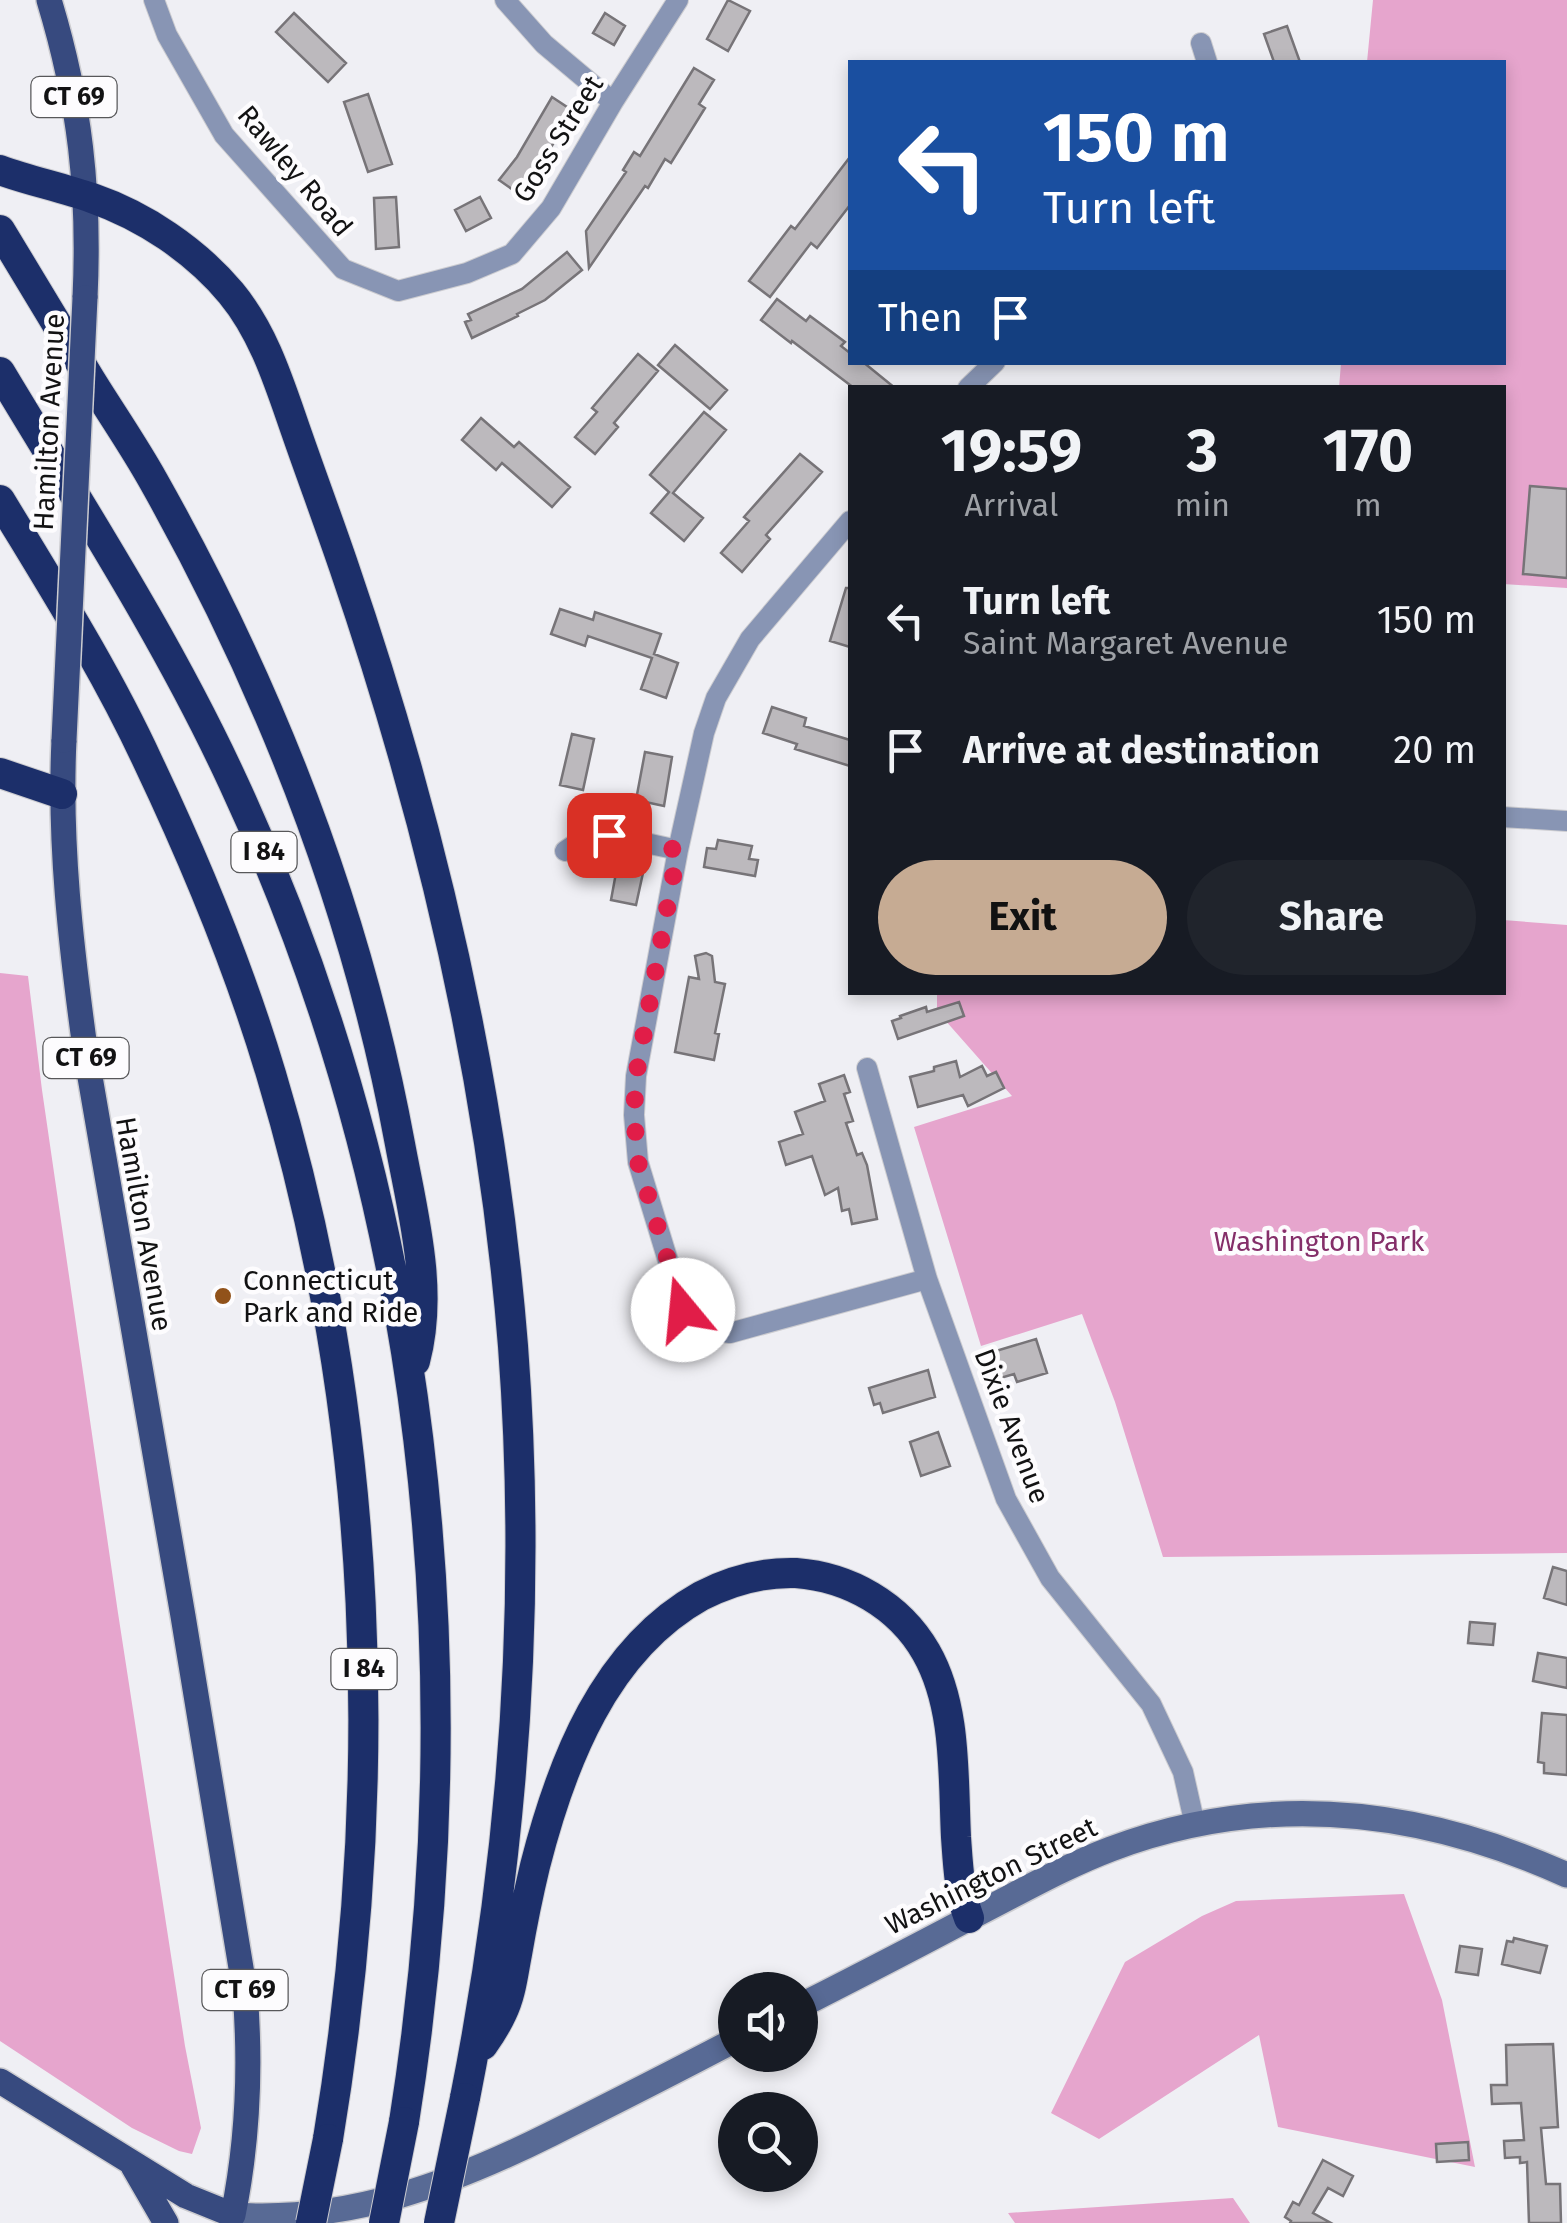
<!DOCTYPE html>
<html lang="en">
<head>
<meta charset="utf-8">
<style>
	:root { --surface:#171b24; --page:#20242c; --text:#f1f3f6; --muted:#9ea1a6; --accent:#c6ab93 }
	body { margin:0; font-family:"Fira Sans",sans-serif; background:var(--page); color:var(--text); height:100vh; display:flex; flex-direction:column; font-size:38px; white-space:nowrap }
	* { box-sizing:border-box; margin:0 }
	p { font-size:32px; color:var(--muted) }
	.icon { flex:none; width:55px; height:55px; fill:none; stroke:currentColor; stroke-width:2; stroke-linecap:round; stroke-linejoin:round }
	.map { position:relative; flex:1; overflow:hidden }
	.details { position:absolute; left:848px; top:385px; width:658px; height:610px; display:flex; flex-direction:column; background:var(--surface); border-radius:0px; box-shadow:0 5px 15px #0003 }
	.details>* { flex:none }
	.top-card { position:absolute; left:848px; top:60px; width:658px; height:305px; border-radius:0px; box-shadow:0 5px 15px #0003; background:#1a4fa0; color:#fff; overflow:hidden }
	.controls { position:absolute; left:718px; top:1972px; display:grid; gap:20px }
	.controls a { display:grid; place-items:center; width:100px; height:100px; border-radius:50%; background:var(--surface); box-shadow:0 5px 15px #0003; font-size:50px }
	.pin { position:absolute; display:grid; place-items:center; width:85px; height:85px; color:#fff; margin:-42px; border-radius:20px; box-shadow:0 5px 15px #0006 }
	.me { position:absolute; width:110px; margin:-55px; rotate:343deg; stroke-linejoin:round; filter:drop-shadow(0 0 8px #0008) }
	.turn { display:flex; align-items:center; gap:35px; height:210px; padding:0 30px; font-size:45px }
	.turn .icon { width:130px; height:130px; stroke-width:2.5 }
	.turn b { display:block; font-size:70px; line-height:85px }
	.then { display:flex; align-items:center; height:95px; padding:0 30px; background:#0003; gap:20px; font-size:38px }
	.eta { display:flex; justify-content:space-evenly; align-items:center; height:170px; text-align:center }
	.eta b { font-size:60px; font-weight:700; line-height:70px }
	.action { display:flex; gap:20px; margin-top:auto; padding:20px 30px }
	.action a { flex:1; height:115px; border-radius:60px; background:var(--accent); color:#111; font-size:40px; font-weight:700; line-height:115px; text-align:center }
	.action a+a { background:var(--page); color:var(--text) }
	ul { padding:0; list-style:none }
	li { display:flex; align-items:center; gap:30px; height:130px; padding:0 30px }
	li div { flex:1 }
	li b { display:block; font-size:38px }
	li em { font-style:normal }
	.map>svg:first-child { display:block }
</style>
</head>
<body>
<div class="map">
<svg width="1567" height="2223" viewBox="0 0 1567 2223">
	<rect width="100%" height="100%" fill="#efeff4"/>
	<path fill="#e6a5cd" d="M1373,0h194v588l-64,-4 -1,-196h-163l2,-25 161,-1v-300h-135z
		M1503,920l64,5v628l-404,4 -48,-155 -33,-88 -101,32 -67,-219 98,-31 -75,-85v-18l565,-1z
		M0,973l28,3 14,114 76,523 67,433 16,82 -9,26 -13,-3 -47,-23 -132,-87z
		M1404,1894l38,106 33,167 -197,-40 -19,-92 -160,104 -48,-26 74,-151 77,-46 34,-15z
		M1233,2198l17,25h-235l-7,-10z"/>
	<path fill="#bcb9bd" stroke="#777478" stroke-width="2.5" d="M728,0l22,11 -22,40 -21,-12z
		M294,13l52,50 -18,19 -52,-50z
		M605,13l20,13 -11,19 -21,-12z
		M1287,26l13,36h-26l-10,-28z
		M694,68l20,12 -15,24 6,4 -34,55 -6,-4 -17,29 -3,-2 -56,82 -3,-37 40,-59 -3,-2 11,-18 6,4z
		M368,94l24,70 -24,8 -24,-70z
		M552,97l21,14 -23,38 -3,-2 -31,45 -17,-12 18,-23z
		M850,157v48l-33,43 -6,-5 -41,54 -21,-16 42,-55 4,3z
		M396,197l3,50 -23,2 -2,-51z
		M480,197l11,21 -25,13 -11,-21z
		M567,252l15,18 -37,30 -28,14 1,2 -46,22 -7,-16 6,-2 -3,-6 54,-25z
		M777,299l29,22 4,-5 35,26 -4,4 9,7v9h13l32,26h-41l-62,-47 -1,2 -30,-23z
		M675,345l52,45 -17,19 -52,-44z
		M638,354l20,17 -44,52 4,4 -23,27 -20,-17 22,-25 -5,-4z
		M704,412l22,18 -53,63 30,25 -19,23 -33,-28 18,-21 -19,-17z
		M481,418l33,29 5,-5 51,45 -18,20 -50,-44 -6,7 -34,-30z
		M800,454l22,18 -56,63 4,4 -28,33 -21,-19 28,-32 -5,-4z
		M1530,486l37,3v89l-44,-4z
		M846,588h4v59l-20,-6z
		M560,609l33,11 2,-8 66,22 -7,20 24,9 -12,35 -25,-9 11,-31 -64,-22 -3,10 -34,-12z
		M772,707l34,11 -2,8 46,14v26l-55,-17 2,-5 -34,-11z
		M572,734l22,5 -11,51 -23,-5z
		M645,752l27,5 -8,49 -28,-6z
		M718,840l34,6 -3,13 9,1 -3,16 -51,-9 3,-19 9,1z
		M618,862l22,5 -1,5 4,1 -7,32 -25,-5z
		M706,953l6,3 3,26 10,2 -10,49 4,1 -5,26 -39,-8 14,-75 10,2 -4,-23z
		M959,1002l5,14 -66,23 -6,-18 9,-3 -1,-2 26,-9 1,5z
		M956,1061l4,16 22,-11 5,10 9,-4 8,16 -36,18 -5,-11 -45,12 -8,-30 24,-6v-4z
		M844,1075l6,17 -6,2 9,27 -7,2 11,32 5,-2 5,12 10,54 -25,5 -3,-15 -7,2 -4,-23 -13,7 -13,-39 -26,9 -7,-23 24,-8 -8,-22 30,-11 -6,-17z
		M1036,1339l11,34 -30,9 -3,-8 -17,5 -8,-26z
		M928,1370l7,27 -52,16 -3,-10 -6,2 -5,-17z
		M938,1432l12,34 -29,10 -11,-34z
		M1553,1567l14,4v34l-23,-7z
		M1470,1622l25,2 -2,21 -25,-2z
		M1538,1653l29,5v30l-34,-7z
		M1542,1713l25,2v60l-23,-2v-10l-6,-1z
		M1514,1938l33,8 -7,27 -38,-9 5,-23 6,1z
		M1460,1946l22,3 -4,26 -22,-3z
		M1553,2044l5,83 -17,1 5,56h14l1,39h-32l-2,-61 -7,1v-6l-15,1 -1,-17 20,-1 -3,-37 -29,1 -1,-19h16l-1,-40z
		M1468,2142l1,18 -32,2 -1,-18z
		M1323,2160l30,16 -10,20 -15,-8 -15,25 18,10h-41l1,-2 -6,-4 8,-15 6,3z"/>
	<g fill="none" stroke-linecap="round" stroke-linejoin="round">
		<g stroke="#ccccd0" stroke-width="22">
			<path id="street" d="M154,0l13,35 57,100 119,134 55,22 69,-18 45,-19 39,-46 62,-106 65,-102
				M505,0l39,44 69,58
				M1201,43l6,19
				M968,388l27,-26
				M850,521l-100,118 -34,59 -12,35 -26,117 -42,226 -2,39 4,47 45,148 17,19 30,4 197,-54
				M1502,817l65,4
				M565,851l21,-14 23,-2 69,15
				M867,1068l60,211 79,220 44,79 101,126 32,68 12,53"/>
		</g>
		<g stroke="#ccccd0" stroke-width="28">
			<path id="secondary" d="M800,2006c61,-31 121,-62 181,-94 43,-22 85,-46 130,-63 154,-58 308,-41 456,26
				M233,2215c115,8 220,-32 318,-81 62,-31 123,-62 184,-94"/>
		</g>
		<g stroke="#ccccd0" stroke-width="28">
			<path id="primary" d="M49,0c31,102 41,191 36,298
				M0,2081l186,115 47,19c15,-74 18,-148 12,-223l-62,-376 -98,-568c-14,-102 -26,-205 -21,-308
				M133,2166l33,57"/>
		</g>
		<g stroke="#ccccd0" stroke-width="32">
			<path id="highway" d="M0,170c30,11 61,17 92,28 52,18 103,52 139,95 34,41 49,93 67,144 15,43 31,86 46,130 86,251 148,514 169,779 19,252 1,505 -48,752
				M0,230c30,49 60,99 90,149 21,34 44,67 64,103 116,206 203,429 246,662 13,70 34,147 15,217
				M0,372c81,135 167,267 233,410 194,417 243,888 171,1340
				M0,500c52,86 106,171 148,262 48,101 91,205 123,312 104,345 116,711 57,1065
				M0,773l62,21
				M483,2045c7,-10 14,-21 19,-32 9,-18 11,-39 15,-59 5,-29 11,-59 18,-88 26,-102 69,-216 166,-270 29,-15 62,-24 95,-23 53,4 103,32 130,79 31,54 27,124 30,185 2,28 3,55 13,81"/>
		</g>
		<use href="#street" stroke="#8895b4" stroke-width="20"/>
		<use href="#secondary" stroke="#586a95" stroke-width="25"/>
		<use href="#primary" stroke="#374a7f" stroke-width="25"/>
		<use href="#highway" stroke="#1c2f6a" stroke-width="30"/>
		<g stroke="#ccccd0" stroke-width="28" stroke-linecap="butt">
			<path id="primary-bridge" d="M64,740l21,-442"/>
		</g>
		<g stroke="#ccccd0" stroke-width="32" stroke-linecap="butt">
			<path id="highway-bridge" d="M311,2223l17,-84
				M384,2223l20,-101
				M439,2223l26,-125"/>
		</g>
		<use href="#primary-bridge" stroke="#374a7f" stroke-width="25"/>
		<use href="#highway-bridge" stroke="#1c2f6a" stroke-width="30"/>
	</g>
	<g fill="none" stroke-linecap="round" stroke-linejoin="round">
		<path stroke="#e11d48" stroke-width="18" stroke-dasharray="0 32.4" d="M609,835l69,15 -42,226 -2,39 4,47 45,148"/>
	</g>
	<circle fill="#91521a" stroke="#fdfcfe" stroke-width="4" cx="223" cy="1296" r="10"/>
	<g text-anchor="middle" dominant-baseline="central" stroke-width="9" stroke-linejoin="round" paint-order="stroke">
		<g fill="#fdfcfe" stroke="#58585a" stroke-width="2.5">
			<rect x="31.5" y="77" width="85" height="40" rx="8"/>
			<rect x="231.5" y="832" width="65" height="40" rx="8"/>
			<rect x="43.5" y="1038" width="85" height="40" rx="8"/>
			<rect x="331.5" y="1649" width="65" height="40" rx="8"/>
			<rect x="202.5" y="1970" width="85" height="40" rx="8"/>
		</g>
		<g font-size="25" font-weight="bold" fill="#121213">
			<text x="74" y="97">CT 69</text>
			<text x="264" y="852">I 84</text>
			<text x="86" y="1058">CT 69</text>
			<text x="364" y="1669">I 84</text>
			<text x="245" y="1990">CT 69</text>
		</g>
		<g font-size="28" fill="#121213" stroke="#fdfcfe">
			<text transform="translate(558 139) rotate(-58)">Goss Street</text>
			<text transform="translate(295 171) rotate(50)">Rawley Road</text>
			<text transform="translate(49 422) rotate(-87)">Hamilton Avenue</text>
			<text transform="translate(144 1224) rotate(80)">Hamilton Avenue</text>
			<text transform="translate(1012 1426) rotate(69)">Dixie Avenue</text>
			<text transform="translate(991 1876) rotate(-26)">Washington Street</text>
		</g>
		<g font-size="28" fill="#842e69" stroke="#fdfcfe">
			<text x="1319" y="1241">Washington Park</text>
		</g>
		<g font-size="28" fill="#121213" stroke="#fdfcfe" text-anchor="start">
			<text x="243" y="1280">Connecticut<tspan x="243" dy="32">Park and Ride</tspan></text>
		</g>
	</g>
</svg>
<div class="controls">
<a><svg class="icon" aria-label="sound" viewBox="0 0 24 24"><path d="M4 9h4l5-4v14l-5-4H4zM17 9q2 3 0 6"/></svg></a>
<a><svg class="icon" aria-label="search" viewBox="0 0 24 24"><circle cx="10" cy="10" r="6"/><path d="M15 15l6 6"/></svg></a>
</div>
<div class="pin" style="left:609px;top:835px;background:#d93025"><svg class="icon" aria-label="arrive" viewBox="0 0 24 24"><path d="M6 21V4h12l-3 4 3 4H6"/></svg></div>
<svg class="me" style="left:683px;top:1310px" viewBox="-20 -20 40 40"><circle r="19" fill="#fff"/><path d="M0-13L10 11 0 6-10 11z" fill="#e11d48"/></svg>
<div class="top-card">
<div class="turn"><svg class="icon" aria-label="left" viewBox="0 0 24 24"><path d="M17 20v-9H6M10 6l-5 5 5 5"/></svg><div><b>150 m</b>Turn left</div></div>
<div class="then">Then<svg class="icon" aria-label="arrive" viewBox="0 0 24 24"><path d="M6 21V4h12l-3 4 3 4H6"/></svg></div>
</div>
<section class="details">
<div class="eta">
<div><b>19:59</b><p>Arrival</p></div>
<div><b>3</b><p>min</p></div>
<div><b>170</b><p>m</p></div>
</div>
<ul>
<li><svg class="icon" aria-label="left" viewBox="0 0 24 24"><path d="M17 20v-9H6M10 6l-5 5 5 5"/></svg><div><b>Turn left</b><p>Saint Margaret Avenue</p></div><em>150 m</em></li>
<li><svg class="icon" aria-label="arrive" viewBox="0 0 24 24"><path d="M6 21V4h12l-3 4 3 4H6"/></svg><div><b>Arrive at destination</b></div><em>20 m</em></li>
</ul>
<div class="action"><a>Exit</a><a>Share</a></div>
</section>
</div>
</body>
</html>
